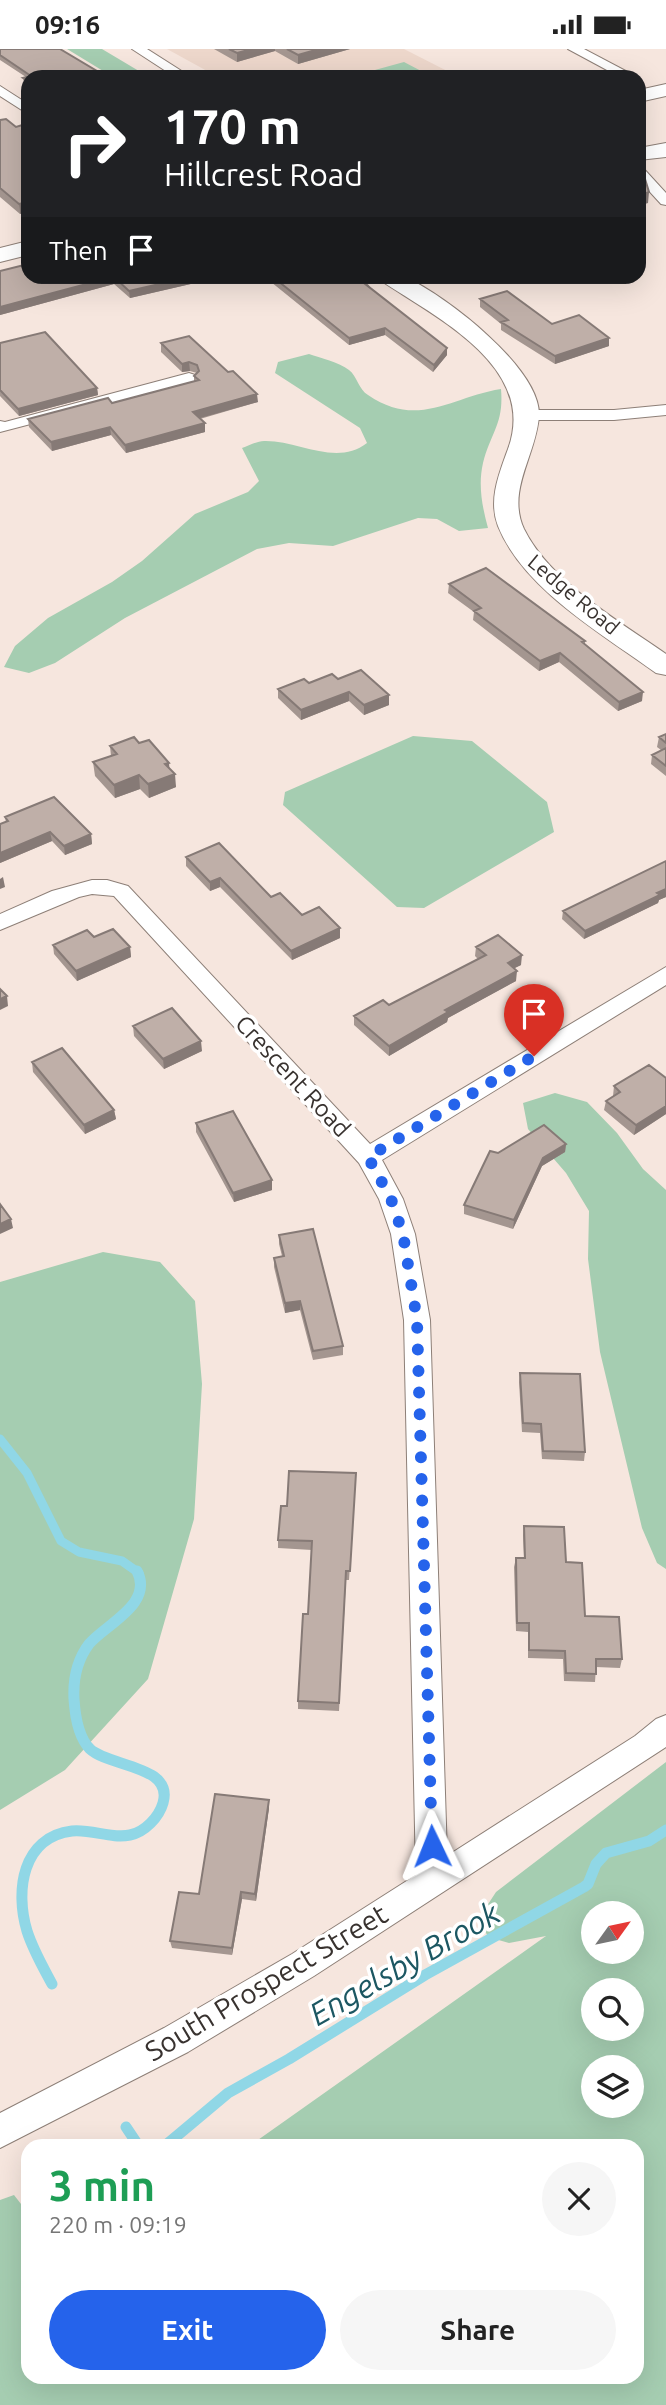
<!DOCTYPE html>
<html lang="en">
<head>
<meta charset="utf-8">
<style>
	:root { --surface:#fff; --page:#f6f6f6; --text:#222; --muted:#767676; --accent:#2563eb }
	body { margin:0; font-family:Ubuntu,sans-serif; background:var(--page); color:var(--text); height:100vh; display:flex; flex-direction:column; font-size:26px; white-space:nowrap }
	* { box-sizing:border-box; margin:0 }
	p { font-size:23px; color:var(--muted) }
	.icon { flex:none; width:38px; height:38px; fill:none; stroke:currentColor; stroke-width:2; stroke-linecap:round; stroke-linejoin:round }
	.map { position:relative; flex:1; overflow:hidden }
	.sheet { position:absolute; left:21px; top:2090px; width:623px; height:245px; display:flex; flex-direction:column; background:var(--surface); border-radius:21px; box-shadow:0 7px 28px #0002 }
	.sheet>* { flex:none }
	.hud { position:absolute; left:21px; top:21px; width:625px; height:214px; border-radius:21px; box-shadow:0 7px 28px #0002; background:#202124; color:#fff; overflow:hidden }
	.needle { width:46px; rotate:57deg }
	.tools { position:absolute; left:581px; top:1852px; display:grid; gap:14px }
	.tools a { display:grid; place-items:center; width:63px; height:63px; border-radius:50%; background:var(--surface); box-shadow:0 7px 28px #0002; font-size:35px }
	.pin { position:absolute; display:grid; place-items:center; width:60px; height:60px; color:#fff; margin:-72px -30px; border-radius:50% 50% 50% 0; rotate:-45deg; box-shadow:0 0 7px #0007 }
	.pin .icon { rotate:45deg }
	.me { position:absolute; width:77px; margin:-38px; rotate:358deg; stroke-linejoin:round; filter:drop-shadow(0 0 5px #0008) }
	.turn { display:flex; align-items:center; gap:24px; height:147px; padding:0 28px; font-size:32px }
	.turn .icon { width:91px; height:91px; stroke-width:2.5 }
	.turn b { display:block; font-size:49px; line-height:60px }
	.then { display:flex; align-items:center; height:66px; padding:0 28px; background:#0003; gap:14px; font-size:26px }
	.round { display:grid; place-items:center; flex:none; width:74px; height:74px; border-radius:37px; background:var(--page) }
	.headline { display:flex; align-items:center; justify-content:space-between; height:119px; padding:0 28px }
	h1 { font-size:42px; font-weight:600; line-height:52px; color:#1e9e55 }
	.action { display:flex; gap:14px; margin-top:auto; padding:14px 28px }
	.action a { flex:1; height:80px; border-radius:42px; background:var(--accent); color:#fff; font-size:28px; font-weight:600; line-height:80px; text-align:center }
	.action a+a { background:var(--page); color:var(--text) }
	.status { display:flex; justify-content:space-between; align-items:center; height:49px; padding:0 35px; background:var(--surface); direction:ltr }
	.status svg { height:19px; fill:currentColor }
	.map>svg:first-child { display:block }
</style>
</head>
<body>
<div class="status"><b>09:16</b><svg viewBox="0 0 49 12"><path d="M0 12V9h3v3zM5 12V6h3v6zM10 12V3h3v9zM15 12V0h3v12zM26 1h20v11H26zM47 4h2v5h-2z"/></svg></div>
<div class="map">
<svg width="666" height="2356" viewBox="0 0 666 2356">
	<rect width="100%" height="100%" fill="#f6e6de"/>
	<path fill="#edd7cb" d="M167,0h237l55,28h-241z"/>
	<path fill="#a5cdb1" fill-rule="evenodd" d="M67,0h35l47,28h-36z
		M404,13l21,11 -2,4h-52l-7,-4z
		M309,305c11,4 30,8 40,16 8,6 10,20 19,25 50,34 83,2 133,-6 3,35 -10,43 -18,74 -5,22 -1,43 5,65l-29,3 -22,-12 -19,-1 -85,28 -44,-3 -32,6 -132,69 -70,45 -26,10 -25,-6 11,-21 33,-28 64,-36 30,-21 53,-47 53,-22 11,-11 -17,-33c7,-2 15,-7 22,-7 34,-1 72,26 103,2l-7,-15 -85,-55 3,-11z
		M413,687l59,5 75,61 7,30 -130,76 -27,-1 -114,-102 2,-13z
		M555,1044l32,9 30,31 26,36 23,21v379l-9,-6 -15,-35 -42,-176 -12,-93 1,-48 -23,-38 -38,-44 -5,-26z
		M103,1203l57,10 35,39 7,83 -8,135 -46,160 -83,91 -65,40v-528z
		M666,1713v643h-666v-205l14,-5 14,18v164h609v-232h-386l295,-209 -37,7 -21,-6 -9,-19 17,-26zM593,1864h39v38h-39zM593,1941h39v38h-39zM593,2018h39v38h-39z"/>
	<g fill="none" stroke-linecap="round" stroke-linejoin="round">
		<path stroke="#90d7e6" stroke-width="9" d="M0,1390l27,34 34,68 18,11 43,9 17,12"/>
		<path stroke="#90d7e6" stroke-width="11" d="M52,1935c-9,-17 -19,-34 -25,-53 -12,-40 -5,-94 45,-100 20,-2 39,8 58,4 15,-3 29,-18 33,-32 11,-38 -54,-36 -73,-54 -12,-12 -15,-34 -16,-50 -1,-19 3,-39 15,-55 17,-20 65,-40 48,-73
			M126,2078l12,18
			M166,2096l62,-52 61,-34 136,-84 159,-88 4,-3 8,-20 10,-11 43,-12 17,-11"/>
		<g stroke="#8d7f77" stroke-width="2">
			<path id="street" d="M132,0h15l44,28h-16z
				M568,0h16l53,28h-17z
				M0,37l28,18v10l-28,-18z
				M639,119l5,1 22,24v12l-5,-1 -22,-24z
				M189,324l6,2 2,3 -2,3 -195,51v-11l5,1z
				M666,356v10l-52,5h-85l-8,-5 8,-5h85z
				M92,831h15l21,6 242,258 296,-177v18l-284,175 21,39 12,35 15,86 17,536 188,-120 21,-17 10,-4v32l-352,229 -126,76 -188,96v-35l164,-85 128,-74 124,-79 -12,-555 -13,-86 -12,-35 -20,-36 -245,-267 -22,-2 -13,3 -79,33v-16l52,-23z"/>
		</g>
		<g stroke="#8d7f77" stroke-width="2">
			<path id="secondary" d="M666,35v12l-27,6v-12z
				M381,228c7,0 19,-2 26,1 39,18 133,90 132,137 -2,39 -33,75 -15,114 26,53 95,92 142,125v21l-10,-2c-52,-38 -133,-84 -158,-147 -10,-26 1,-52 10,-77 30,-81 -69,-130 -125,-167z"/>
		</g>
		<g stroke="#8d7f77" stroke-width="2">
			<path id="primary" d="M666,94v14l-27,3v-12z
				M28,192v14l-28,7v-14z"/>
		</g>
		<use href="#street" fill="#fff" fill-rule="evenodd"/>
		<use href="#secondary" fill="#fff" fill-rule="evenodd"/>
		<use href="#primary" fill="#fff" fill-rule="evenodd"/>
	</g>
	<path fill="#a49690" d="M0,0l107,28h-79v9l-4,-3 -1,-5 3,-1 -26,-17z
		M214,0h136l-52,15 -23,-13 -38,11z
		M0,71l16,7 4,87 -20,-17z
		M0,222l28,6h193l-91,21 -16,-14 -114,31z
		M259,228h104l7,10 77,68 -14,17 -48,-37 -36,10 -78,-63 -4,1z
		M480,250l72,25 57,14v8l-54,18 -54,-34v-6l-21,-17z
		M0,294l97,45 1,7 -79,21 -19,-20z
		M161,294l97,59 -58,17 5,4v9l-79,21 -15,-18 -59,16 -23,-24 -1,-8 84,-16 82,-21v-6l3,-3 -7,-2 -8,1 -21,-20z
		M449,535l136,57v3l57,57 -24,10 -59,-49 -20,9 -66,-51 1,-8 -26,-19z
		M338,630l51,26 -25,10 -15,-14 -48,19 -23,-22v-9z
		M666,685v42l-15,-12 1,-9 9,-5 -4,-3 2,-10z
		M139,694l30,20v5l7,19 -27,11 -9,-9 -25,9 -20,-22 -2,-14 18,-6 -1,-10z
		M5,768l86,17 1,10 -27,11 -13,-14 -52,22v-39l6,-2z
		M186,808l85,40 69,41 -48,22 -72,-73 -10,4 -24,-25z
		M666,812v36l-7,3 -1,3 -74,36 -22,-20 1,-8z
		M94,888l36,10 1,10 -54,24 -23,-27 -1,-9z
		M476,898l45,18 -7,3 2,13 -68,37 -1,4 -58,34 -35,-31v-9l35,-11 89,-46 -3,-3z
		M133,977l69,25 -38,18 -30,-33z
		M32,1013l82,48 2,9 -31,15 -52,-62z
		M666,1029v36l-32,21 -30,-25 2,-9 7,-5 1,-10z
		M196,1074l76,57v10l-38,12 -38,-70z
		M566,1095l-1,8 -23,14 -29,63 -49,-15v-9z
		M279,1186l64,111v9l-30,5 -13,-50 -15,3 -11,-46v-9l8,-2 -3,-12z
		M520,1324l65,79 -1,9 -42,-2 -2,-26 -18,-1 -3,-50z
		M356,1424l-7,107h-3l-7,131 -41,-2v-8l10,-87 4,-64 -34,-2v-8z
		M524,1477l42,36 19,54 37,43 -2,9 -24,-1 -1,15 -31,-1 -1,-22 -35,-1v-26l-12,-1 -2,-64 2,-9h8l-1,-23z
		M269,1751v8l-13,93 -14,-2 -10,56 -60,-7 -2,-7 29,-47z"/>
	<path fill="#867a76" d="M252,0h23v2l-38,11v-9z
		M319,0h31l-52,15v-9z
		M649,143l-1,11 -9,3v-10z
		M28,153v10l-8,2 -1,-10z
		M113,228l1,7 -114,31v-8z
		M190,228h31l-91,21 -1,-7z
		M267,228h4v5l-4,1z
		M385,279v7l-36,10v-7z
		M609,289v8l-54,18v-8z
		M447,299v7l-14,17 1,-7z
		M189,313l1,9 -8,1v-8z
		M97,339l1,7 -79,21 -1,-7z
		M257,345l1,8 -65,18v-8z
		M205,374v9l-79,21 -1,-8z
		M110,378l1,8 -59,16 -1,-9z
		M560,604l-1,9 -20,9 1,-10z
		M349,643v9l-48,19v-10z
		M643,643l-1,9 -24,10 1,-9z
		M389,646v10l-25,10v-10z
		M169,714l1,13 5,-2 1,13 -27,11 -1,-14 17,-20z
		M139,726l1,14 -25,9 -1,-13z
		M50,783l2,9 -52,22v-10z
		M91,785l1,10 -27,11 -1,-9z
		M3,828l2,10 -5,2v-10z
		M220,829v9l-10,4v-9z
		M666,840v8l-7,3 -1,3 -74,36 1,-8z
		M340,879v10l-48,22 -1,-9z
		M130,898l1,10 -54,24 -1,-10z
		M522,906l-1,10 -14,7 1,-9z
		M517,922l-1,10 -68,37 -1,4 -58,34v-10l56,-36z
		M7,947l1,10 -8,4v-11z
		M201,992l1,10 -38,18 -1,-10z
		M666,1057v8l-32,21 2,-10z
		M114,1061l2,9 -31,15 -1,-9z
		M566,1095l-1,8 -23,14 -29,63 1,-9 29,-62z
		M272,1131v10l-38,12 -1,-9z
		M11,1170l2,9 -13,6v-10z
		M300,1252v9l-15,3v-10z
		M269,1751v8l-13,93 -1,-7z
		M241,1843l1,7 -10,56v-7z"/>
	<path fill="#bfafa8" stroke="#867a76" stroke-width="2" d="M0,0h60l47,28h-79v4l-5,-3 8,-2 -31,-21z
		M229,0h23l-15,4z
		M287,0h32l-21,6z
		M6,70l10,8 10,-3 2,2v76l-9,2 -19,-16v-68z
		M645,130l4,13 -10,4v-15z
		M28,215v13h85l-113,30v-36z
		M114,228h76l-61,14z
		M273,228h90l7,4 -6,2 83,65 -13,17 -49,-37 -36,10z
		M507,242l45,33 27,-9 30,23 -54,18 -54,-34 7,-2 -28,-21z
		M45,283l52,56 -79,21 -18,-19v-47z
		M189,287l39,36 5,-1 24,23 -64,18 12,11 -80,22 -15,-18 -59,15 -23,-23 80,-21 4,5 87,-23 -5,-4 5,-5 -2,-6 -8,-3 -7,2 -21,-21z
		M486,519l99,73 -3,1 61,50 -24,10 -59,-49 -20,8 -66,-50 7,-3 -32,-24z
		M361,621l28,25 -25,10 -15,-13 -48,18 -23,-21 26,-10 5,4 23,-9 6,5z
		M666,685v9l-7,-6z
		M134,688l5,6 10,-3 20,23 -4,1 10,10 -27,10 -9,-9 -25,10 -21,-23 24,-8 -7,-8z
		M666,699v18l-14,-11z
		M54,748l37,37 -27,12 -14,-14 -50,21v-29l8,-3 -3,-4z
		M219,794l52,54 9,-4 22,22 17,-8 21,21 -49,23 -71,-73 -10,4 -24,-25z
		M666,812v28l-9,4 3,2 -75,36 -22,-20z
		M113,880l17,18 -54,24 -23,-26 34,-15 7,7z
		M498,886l24,20 -14,8 9,8 -72,39 3,2 -59,34 -35,-30 29,-16 6,5 97,-50 -10,-8z
		M0,940l7,7 -7,3z
		M172,959l29,33 -38,18 -30,-33z
		M62,999l52,62 -30,15 -52,-63z
		M649,1016l17,13v28l-30,19 -30,-24 14,-9 -6,-6z
		M233,1062l39,69 -39,13 -37,-70z
		M544,1076l22,19 -23,14 -29,62 -50,-15 26,-54 8,2z
		M0,1155l11,15 -11,5z
		M313,1180l30,117 -30,5 -13,-50 -15,2 -11,-45 10,-2 -5,-21z
		M520,1324l60,1 5,78 -42,-1 -2,-27 -18,-1z
		M289,1422l67,2 -6,98h-4l-7,132 -41,-2 5,-87h5l4,-73 -34,-1 3,-34h6z
		M524,1477l40,1 2,35 16,1 3,53 34,1 3,42h-26v15l-30,-1 -1,-22 -36,-1v-27h-12l-1,-65h9z
		M215,1745l54,6 -14,94 -14,-2 -9,56 -62,-7 9,-49 20,2z"/>
	<g fill="none" stroke-linecap="round" stroke-linejoin="round">
		<path stroke="#2563eb" stroke-width="12" stroke-dasharray="0 21.6" d="M432,1797l-15,-526 -14,-86 -12,-35 -23,-42 166,-101"/>
	</g>
	<g text-anchor="middle" dominant-baseline="central" stroke-width="7" stroke-linejoin="round" paint-order="stroke">
		<g font-size="21" fill="#38322f" stroke="#fff">
			<text transform="translate(574 545) rotate(40)">Ledge Road</text>
		</g>
		<g font-size="24" fill="#38322f" stroke="#fff">
			<text transform="translate(293 1027) rotate(47)">Crescent Road</text>
		</g>
		<g font-size="28" fill="#38322f" stroke="#fff">
			<text transform="translate(266 1933) rotate(-31)">South Prospect Street</text>
		</g>
		<g font-size="32" font-style="italic" fill="#1c5762" stroke="#fff">
			<text transform="translate(404 1914) rotate(-30)">Engelsby Brook</text>
		</g>
	</g>
</svg>
<div class="tools">
<a><svg class="needle" viewBox="-14 -14 28 28"><path d="M0-13l5 13h-10z" fill="#e53935"/><path d="M0 13l5-13h-10z" fill="#767676"/></svg></a>
<a><svg class="icon" aria-label="search" viewBox="0 0 24 24"><circle cx="10" cy="10" r="6"/><path d="M15 15l6 6"/></svg></a>
<a><svg class="icon" aria-label="layers" viewBox="0 0 24 24"><path d="M12 4l9 5-9 5-9-5zM3 14l9 5 9-5"/></svg></a>
</div>
<div class="pin" style="left:534px;top:1007px;background:#d93025"><svg class="icon" aria-label="arrive" viewBox="0 0 24 24"><path d="M6 21V4h12l-3 4 3 4H6"/></svg></div>
<svg class="me" style="left:432px;top:1797px" viewBox="-20 -20 40 40"><path d="M0-17L14 15 0 8-14 15z" fill="#2563eb" stroke="#fff" stroke-width="4"/></svg>
<div class="hud">
<div class="turn"><svg class="icon" aria-label="right" viewBox="0 0 24 24"><path d="M7 20v-9h11M14 6l5 5-5 5"/></svg><div><b>170 m</b>Hillcrest Road</div></div>
<div class="then">Then<svg class="icon" aria-label="arrive" viewBox="0 0 24 24"><path d="M6 21V4h12l-3 4 3 4H6"/></svg></div>
</div>
<section class="sheet">
<div class="headline"><div><h1>3 min</h1><p>220 m · 09:19</p></div><a class="round"><svg class="icon" aria-label="close" viewBox="0 0 24 24"><path d="M6 6l12 12M18 6L6 18"/></svg></a></div>
<div class="action"><a>Exit</a><a>Share</a></div>
</section>
</div>
</body>
</html>
